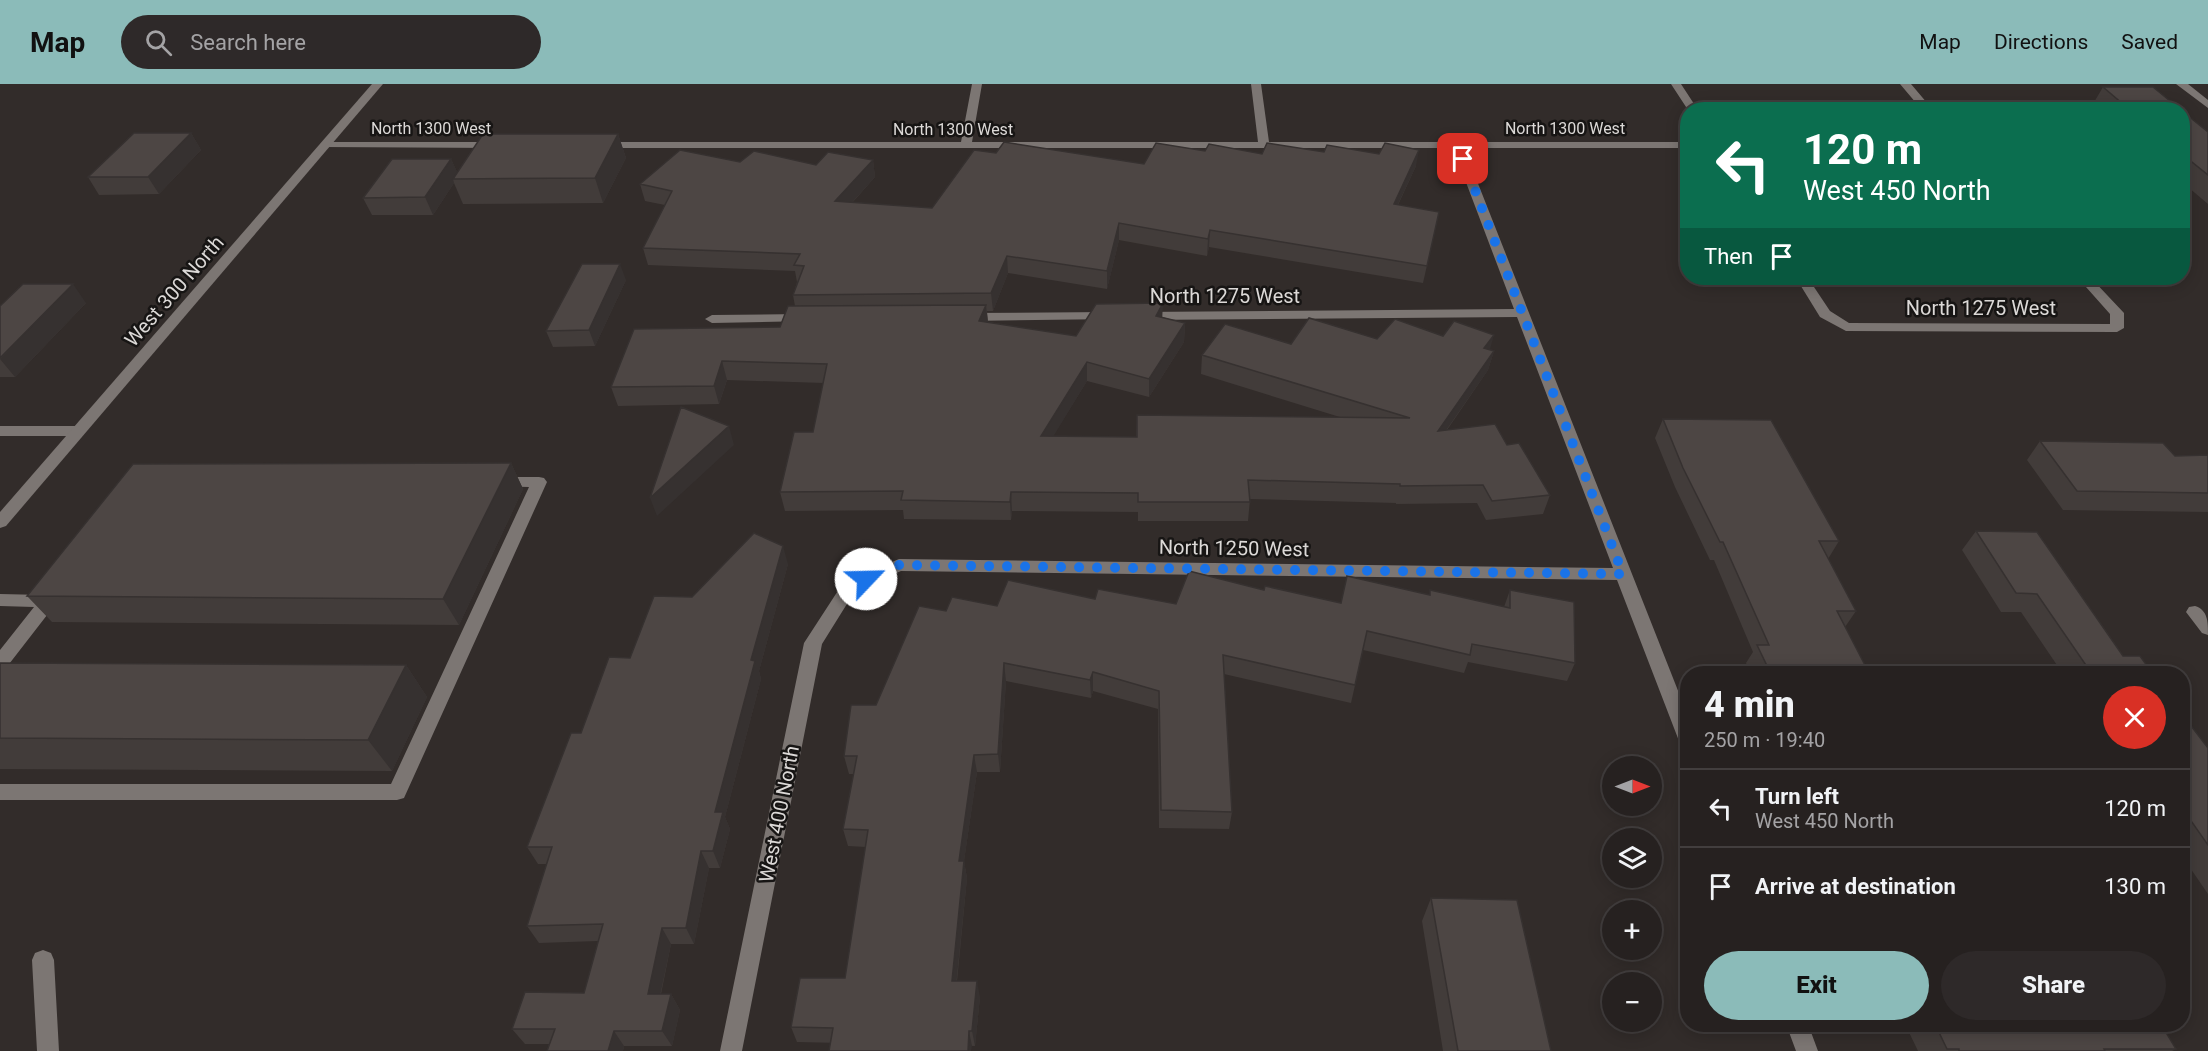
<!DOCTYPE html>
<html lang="en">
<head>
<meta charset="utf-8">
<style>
	:root { --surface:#262120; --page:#2e2929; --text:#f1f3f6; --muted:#a4a3a5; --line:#423e3e; --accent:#8bbbb9 }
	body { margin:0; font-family:Roboto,sans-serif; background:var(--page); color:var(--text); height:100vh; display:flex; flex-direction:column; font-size:22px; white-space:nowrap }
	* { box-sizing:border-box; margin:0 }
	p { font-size:20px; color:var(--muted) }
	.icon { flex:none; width:33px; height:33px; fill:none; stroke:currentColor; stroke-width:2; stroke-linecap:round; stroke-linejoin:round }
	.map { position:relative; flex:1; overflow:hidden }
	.sheet { position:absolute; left:1680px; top:582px; width:510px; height:366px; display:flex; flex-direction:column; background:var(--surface); border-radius:24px; box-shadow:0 3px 15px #0003,0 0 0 2px var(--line) }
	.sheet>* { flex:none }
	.top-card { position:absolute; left:1680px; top:18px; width:510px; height:183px; border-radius:24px; box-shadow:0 3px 15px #0003,0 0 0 2px var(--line); background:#0b6e4f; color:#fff; overflow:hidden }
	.needle { width:39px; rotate:90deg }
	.fabs { position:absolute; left:1602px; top:672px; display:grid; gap:12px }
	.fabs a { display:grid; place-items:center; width:60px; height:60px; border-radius:50%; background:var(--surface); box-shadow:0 3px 15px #0003,0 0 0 2px var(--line); font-size:30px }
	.pin { position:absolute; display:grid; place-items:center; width:51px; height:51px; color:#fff; margin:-26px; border-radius:12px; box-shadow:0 3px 9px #0006 }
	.me { position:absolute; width:66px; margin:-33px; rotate:66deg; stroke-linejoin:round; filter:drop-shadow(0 0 4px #0008) }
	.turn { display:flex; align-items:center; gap:21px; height:126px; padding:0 24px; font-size:27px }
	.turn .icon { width:78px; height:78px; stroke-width:2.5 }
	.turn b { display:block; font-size:42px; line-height:51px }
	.then { display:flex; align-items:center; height:57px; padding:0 24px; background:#0003; gap:12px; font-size:22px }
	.round { display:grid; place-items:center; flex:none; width:63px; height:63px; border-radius:32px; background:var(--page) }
	.summary { display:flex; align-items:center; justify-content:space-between; height:102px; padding:0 24px }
	h1 { font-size:36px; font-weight:800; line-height:45px }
	.action { display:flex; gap:12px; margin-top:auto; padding:12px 24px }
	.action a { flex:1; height:69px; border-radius:36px; background:var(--accent); color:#111; font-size:24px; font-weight:800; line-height:69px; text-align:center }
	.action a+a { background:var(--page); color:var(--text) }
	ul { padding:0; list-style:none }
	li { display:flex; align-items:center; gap:18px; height:78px; padding:0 24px; border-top:2px solid var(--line) }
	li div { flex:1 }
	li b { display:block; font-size:22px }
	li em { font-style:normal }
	header { display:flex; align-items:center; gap:36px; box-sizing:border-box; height:84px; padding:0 30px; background:var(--accent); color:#111 }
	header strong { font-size:28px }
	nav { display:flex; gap:33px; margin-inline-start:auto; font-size:21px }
	.search { width:420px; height:54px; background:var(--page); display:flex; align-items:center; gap:15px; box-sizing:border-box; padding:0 21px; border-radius:33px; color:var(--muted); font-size:22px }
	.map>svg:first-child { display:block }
</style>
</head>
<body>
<header>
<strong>Map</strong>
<div class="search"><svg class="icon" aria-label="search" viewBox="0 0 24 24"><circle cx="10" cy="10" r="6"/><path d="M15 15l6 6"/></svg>Search here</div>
<nav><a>Map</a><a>Directions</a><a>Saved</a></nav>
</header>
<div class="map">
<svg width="2208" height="967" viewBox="0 0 2208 967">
	<rect width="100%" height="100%" fill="#322c2a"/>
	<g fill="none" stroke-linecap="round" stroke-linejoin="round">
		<path fill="#7c7673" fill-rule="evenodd" d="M497,393h42l5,1 3,4 -143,316 -7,2h-397v-16h391l138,-297 -37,-1 -3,-4 3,-4z
			M55,503l6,2 2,4 -2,4 -55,71 -6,2v-20l34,-43 -34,-1v-12l44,1 5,-6z"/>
		<path fill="#7c7673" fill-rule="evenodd" d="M972,0h10l-10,58h286l-7,-58h10l8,58h419v6h-224l224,568v33l-7,-3 -2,-5 -62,-161 -716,-9 -46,20 -33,53 -80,407h-22l84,-408 39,-60 56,-24 714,9 -96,-251 -378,3 -7,-4 7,-4 375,-3 -61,-161h-854l-6,-3 6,-3h362z
			M1671,0h10l17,26h-10z
			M1900,0h11l22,26h-11z
			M2176,0h12l20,16v8z
			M326,58h173l6,3 -6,3 -177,-1v-4z
			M1796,194h12l22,33 19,12 261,1v-10l-32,-36h13l33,35v15l-7,4 -271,-1 -26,-14z
			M1110,228l5,1 2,3 -2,3 -150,2 -7,-4 7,-4z
			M804,230l5,1 2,3 -2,3 -97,2 -7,-4 7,-4z
			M0,342h79l7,5 -7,5h-79z
			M2195,522c13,4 13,16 13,29l-6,-2 -16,-21 3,-5z
			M43,866l8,3 3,7 5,91h-22l-5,-91 3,-7z
			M1786,940h22l10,27h-22z"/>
		<path fill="#7c7673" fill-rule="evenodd" d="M372,0h11l-377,442 -6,2v-16z"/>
	</g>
	<path fill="#423c3a" d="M2103,3l78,23h-82l-6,-6z
		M2182,27l26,21v72l-26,-22z
		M191,49l10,17 -42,44 -60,1 -11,-18z
		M618,50l8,24 -23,45 -140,1 -9,-21 -21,32h-61l-9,-17 88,-39 6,13z
		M1205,67l57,3 154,12 -18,39 41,7 -16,71 -214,-36 -2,9 -88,-16 -12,49 -99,-16 -15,38h-6l1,11 88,14 86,-19 23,6 -1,19 -35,55 -62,-16 -34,55 83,1 1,-22 206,3 -142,-44 1,-19 89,-11 152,-8 51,15 -6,19 -41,60 60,15 43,50 -7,19 -57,6 -9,-17 -81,1v-1l-146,-4 -2,22h-110v-9l-126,-1 -1,9 -107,-1 -1,-9 -118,1 -5,-19 33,-60 11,-49 -97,-3 -8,24 -101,2 -7,-19 169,-60 15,-21 -2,-11 4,-13 -2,-11 -147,-6 -5,-17 22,-43 -20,-4 -5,-17 100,-22 76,3 57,-5 2,17 -23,26 80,5 64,-55 148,11z
		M626,196l-31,66 -42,1 -7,-16z
		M86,219l-71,74h-15v-71z
		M1663,335l176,122 -11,18 28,52 -11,16 23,44 -2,3h-115l-5,-11 7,-11 -39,-92h-4l-35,-73 -20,-49z
		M2040,357l135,15 33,-1v57l-145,-2 -36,-50z
		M511,379l12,26 -64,136 -407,-3 -25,-26z
		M1976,447l147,125 30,18h-90l-42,-62h-20l-39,-62z
		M788,480l-29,107 2,8 -36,138 5,12 -10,39h-11l-15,76h-23l-10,50h10l9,16 -8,36h-48l-1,5h-76l2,-7h-24l-13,-15 72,-36 14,-52 -59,2 -12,-17 20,-62h-9l-11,-17 54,-114 49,-75 62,-61z
		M1264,506l77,13 88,-8 75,12 6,-17 65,73 -8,18 -99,-19 -4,11 -101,-23 -12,53 -127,-29 8,138 -3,17 -70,-1 -1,-119 -65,-18 -2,7 -85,-17 -6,91h-23l-13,89 3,17 -10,103 23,16 -5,49 -178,-4 -6,-15 54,-49 21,-131 -18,-1 -5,-17 11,-55h-5l-5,-18 32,-51 70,-94 51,-5 98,-7 81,5z
		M0,579l406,2 21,32 -35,74 -392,-2z
		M2182,630l26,34v146l-26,-38z
		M1431,814l120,153h-108l-21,-130z
		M1905,940h256l15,25 -4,2h-254z"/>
	<path fill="#363130" d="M191,49l10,17 -42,44 -11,-17z
		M618,50l8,24 -23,45 -8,-25z
		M1419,66l-3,16 -26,55 4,-17z
		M451,75l8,17 -6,3 1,4 -21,32 -8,-18z
		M873,76l2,17 -37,41 -3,-17z
		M1119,139v17l-12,49v-18z
		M1210,146l-1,17 -2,9 1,-17z
		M1007,172l1,17 -15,38 -2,-18z
		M620,180l6,16 -31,66 -6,-16z
		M73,200l13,19 -71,74 -15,-18z
		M1163,219l-1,19 -6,-6z
		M986,221l2,18 -9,-2z
		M1185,239l-1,19 -35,55v-18z
		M1494,251l-5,18 -5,-5z
		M1494,267l-6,19 -55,79 5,-18z
		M722,277l5,19 -8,24 -5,-18z
		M1087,278v19l-45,74 -1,-19z
		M729,342l5,19 -77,71 -7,-18z
		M511,379l12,26 -64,136 -16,-26z
		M1011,408l1,19 -1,9 -1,-18z
		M783,462l5,18 -29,107 2,8 -36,138 5,12 -10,39 -7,-17 2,-39 36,-152z
		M1004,579l2,18 -6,91 -2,-18z
		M406,581l21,32 -35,74 -24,-31z
		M1093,588v19l-2,7 -1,-18z
		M974,671l3,17 -13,89 3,17 -12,118 -3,-15 7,-120z
		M701,767l8,17 -15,76 -8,-16z
		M662,844l9,16 -14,66 -9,-16z
		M977,897l3,16 -5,49 -3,-15z
		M671,910l9,16 -8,36 -10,-15z
		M614,947l10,15 -1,5h-15z
		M969,947l3,15 -1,5h-3z"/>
	<path fill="#4d4644" stroke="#363130" stroke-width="1.5" d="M2103,3h50l28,23h-51z
		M2182,27l26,21v43l-26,-21z
		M134,49h57l-43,44h-60z
		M483,50h135l-23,44 -142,1z
		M1004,58l140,22 12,-21 49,8 4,-7 53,10 5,-11 57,9 3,-7 52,9 6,-11 34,7 -25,54 45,8 -12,54 -217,-36 -2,9 -89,-16 -12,48 -100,-15 -16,37 -198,2 11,-29 -10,-1 6,-11 -157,-6 29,-57 -32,-7 40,-34 60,12 14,-11 62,14 12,-13 45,8 -38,41 97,7 42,-58 22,3z
		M392,75h59l-26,38 -62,1z
		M582,180h38l-31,66 -43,1z
		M23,200h50l-73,74v-52z
		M1163,219l-7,13 29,7 -36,56 -62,-17 -46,74 96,1v-22l273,3 -208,-63 23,-31 66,20 18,-26 68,21 18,-20 48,17 11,-15 40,14 -10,13 10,3 -56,80 57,-7 12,21 12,-2 31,52 -58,6 -9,-16 -83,1v-2l-152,-4 2,22h-112v-9l-127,-1 -1,10 -109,-2 2,-9 -123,1 14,-60h19l14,-68 -105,-3 -8,25 -103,1 23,-58 146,-2 8,-21 198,-1 -7,16 97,15 20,-32z
		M681,323l48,19 -79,72z
		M1663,335l108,1 68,121h-20l37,70h-19l31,60h-3l1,3h-95l-14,-29h12l-46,-103h-3l-37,-74z
		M2040,357l123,2 12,13 33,-1v38l-131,-2z
		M511,379l-68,136 -416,-3 106,-132z
		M1976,447l61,1 86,124h17l13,18h-61l-55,-80 -21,-1z
		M754,449l29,13 -32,114 4,1 -40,151h8l-10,39h-12l-15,77h-24l-14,66h23l-9,37h-48l-6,20h-61l8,-22h-43l13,-37 59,1 19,-69 -76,2 25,-79h-25l44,-114h10l28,-76 21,1 24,-62 38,1z
		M1189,487l75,19 1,-4 76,17 6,-27 83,19v-5l80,18v-18l64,12 1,61 -103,-19 -2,11 -103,-24 -12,54 -132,-30 9,157 -71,-2 -2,-119 -66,-19 -3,8 -86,-17 -6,91 -24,1 -15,106h5l-12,120h25l-5,50h-3l-1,20h-139l4,-23 -42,-1 9,-49h45l23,-148 -25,-1 14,-73h-13l7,-51h25l43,-99 27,5 6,-14 45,9 11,-26 87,19 3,-10 78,15z
		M0,579l406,2 -38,75 -368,-2z
		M2182,630l26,34v97l-26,-37z
		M1431,814l86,2 34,151h-93z
		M1935,940h226l15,25h-72l1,2h-146v-2h-12z"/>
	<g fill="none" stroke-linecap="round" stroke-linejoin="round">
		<path stroke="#1a73e8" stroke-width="10" stroke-dasharray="0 18" d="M866,495l32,-14 725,9 -160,-415"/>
	</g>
	<g text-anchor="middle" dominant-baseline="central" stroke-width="5" stroke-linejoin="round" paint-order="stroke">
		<g font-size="16" fill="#dcd9d7" stroke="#171514">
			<text x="431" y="44">North 1300 West</text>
			<text x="1565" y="44">North 1300 West</text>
			<text x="953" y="45">North 1300 West</text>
		</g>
		<g font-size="20" fill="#dcd9d7" stroke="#171514">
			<text transform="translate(174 207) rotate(-49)">West 300 North</text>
			<text x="1225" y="212">North 1275 West</text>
			<text x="1981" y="224">North 1275 West</text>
			<text transform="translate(1234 464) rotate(1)">North 1250 West</text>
			<text transform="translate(779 730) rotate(-79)">West 400 North</text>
		</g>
	</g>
</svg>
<div class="fabs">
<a><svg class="needle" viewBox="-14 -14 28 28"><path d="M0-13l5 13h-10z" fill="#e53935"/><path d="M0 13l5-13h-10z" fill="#a4a3a5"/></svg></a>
<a><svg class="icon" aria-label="layers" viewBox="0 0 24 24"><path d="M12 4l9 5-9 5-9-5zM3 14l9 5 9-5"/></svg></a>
<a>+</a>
<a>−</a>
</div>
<div class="pin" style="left:1463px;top:75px;background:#d93025"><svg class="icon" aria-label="arrive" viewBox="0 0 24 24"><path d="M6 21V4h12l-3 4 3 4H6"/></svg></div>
<svg class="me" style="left:866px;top:495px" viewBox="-20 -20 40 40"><circle r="19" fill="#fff"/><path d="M0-13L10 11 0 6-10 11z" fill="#1a73e8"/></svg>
<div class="top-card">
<div class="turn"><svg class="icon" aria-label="left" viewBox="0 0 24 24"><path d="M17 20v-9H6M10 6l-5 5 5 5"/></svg><div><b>120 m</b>West 450 North</div></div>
<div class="then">Then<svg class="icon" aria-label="arrive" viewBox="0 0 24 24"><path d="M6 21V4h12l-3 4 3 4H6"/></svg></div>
</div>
<section class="sheet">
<div class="summary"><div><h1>4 min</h1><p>250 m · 19:40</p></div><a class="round" style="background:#d93025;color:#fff"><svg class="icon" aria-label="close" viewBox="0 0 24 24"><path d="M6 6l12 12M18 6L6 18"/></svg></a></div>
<ul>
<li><svg class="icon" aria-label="left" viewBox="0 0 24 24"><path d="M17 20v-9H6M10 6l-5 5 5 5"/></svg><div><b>Turn left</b><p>West 450 North</p></div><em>120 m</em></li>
<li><svg class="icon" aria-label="arrive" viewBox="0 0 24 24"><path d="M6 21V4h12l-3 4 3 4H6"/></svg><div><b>Arrive at destination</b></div><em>130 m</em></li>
</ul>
<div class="action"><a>Exit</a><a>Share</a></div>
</section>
</div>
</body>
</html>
